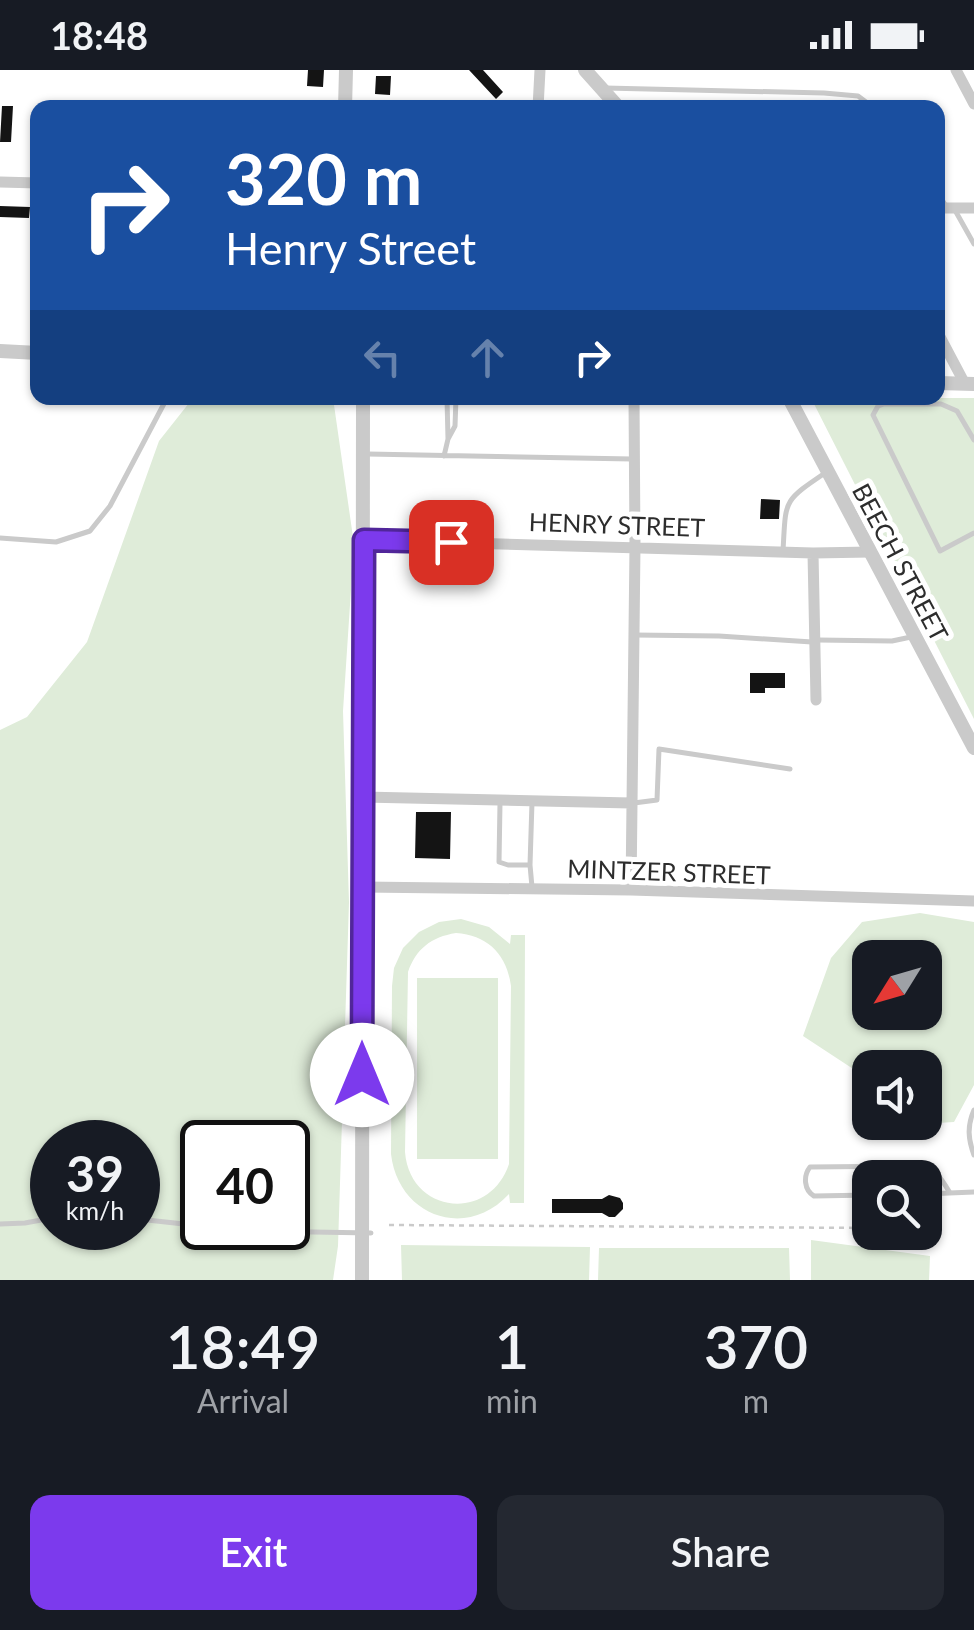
<!DOCTYPE html>
<html lang="en">
<head>
<meta charset="utf-8">
<style>
	:root { --surface:#171b24; --page:#242831; --text:#f1f3f6; --muted:#9ea1a6; --accent:#7c3aed }
	body { margin:0; font-family:Lato,sans-serif; background:var(--page); color:var(--text); height:100vh; display:flex; flex-direction:column; font-size:38px; white-space:nowrap }
	* { box-sizing:border-box; margin:0 }
	p { font-size:32px; color:var(--muted) }
	.icon { flex:none; width:55px; height:55px; fill:none; stroke:currentColor; stroke-width:2; stroke-linecap:round; stroke-linejoin:round }
	.map { position:relative; height:1210px; overflow:hidden }
	.sheet { display:flex; flex-direction:column; background:var(--surface); flex:1 }
	.sheet>* { flex:none }
	.guide { position:absolute; left:30px; top:30px; width:915px; height:305px; border-radius:20px; box-shadow:0 2px 8px #0004; background:#1a4fa0; color:#fff; overflow:hidden }
	.needle { width:65px; rotate:233deg }
	.buttons { position:absolute; left:852px; top:870px; display:grid; gap:20px }
	.buttons a { display:grid; place-items:center; width:90px; height:90px; border-radius:20px; background:var(--surface); box-shadow:0 2px 8px #0004; font-size:50px }
	.speed { position:absolute; left:30px; top:1050px; display:flex; gap:20px; font-size:50px; font-weight:700; text-align:center }
	.speed>* { display:grid; place-content:center; width:130px; height:130px; border-radius:50%; background:var(--surface); box-shadow:0 2px 8px #0004; line-height:1 }
	.speed small { font-size:25px; font-weight:400 }
	.speed .limit { border:5px solid #111; border-radius:15px; background:#fff; color:#111 }
	.pin { position:absolute; display:grid; place-items:center; width:85px; height:85px; color:#fff; margin:-42px; border-radius:20px; box-shadow:0 5px 15px #0006 }
	.me { position:absolute; width:110px; margin:-55px; rotate:0deg; stroke-linejoin:round; filter:drop-shadow(0 0 8px #0008) }
	.turn { display:flex; align-items:center; gap:35px; height:210px; padding:0 30px; font-size:45px }
	.turn .icon { width:130px; height:130px; stroke-width:2.5 }
	.turn b { display:block; font-size:70px; line-height:85px }
	.lanes { display:flex; align-items:center; height:95px; padding:0 30px; background:#0003; justify-content:center; gap:50px; direction:ltr }
	.lanes .off { opacity:.35 }
	.eta { display:flex; justify-content:space-evenly; align-items:center; height:170px; text-align:center }
	.eta b { font-size:60px; font-weight:600; line-height:70px }
	.cta { display:flex; gap:20px; margin-top:auto; padding:20px 30px }
	.cta a { flex:1; height:115px; border-radius:20px; background:var(--accent); color:#fff; font-size:40px; font-weight:600; line-height:115px; text-align:center }
	.cta a+a { background:var(--page); color:var(--text) }
	.status { display:flex; justify-content:space-between; align-items:center; height:70px; padding:0 50px; background:var(--surface); direction:ltr }
	.status svg { height:28px; fill:currentColor }
	.map>svg:first-child { display:block }
</style>
</head>
<body>
<div class="status"><b>18:48</b><svg viewBox="0 0 49 12"><path d="M0 12V9h3v3zM5 12V6h3v6zM10 12V3h3v9zM15 12V0h3v12zM26 1h20v11H26zM47 4h2v5h-2z"/></svg></div>
<div class="map">
<svg width="974" height="1210" viewBox="0 0 974 1210">
	<rect width="100%" height="100%" fill="#fff"/>
	<path fill="#dfecd9" fill-rule="evenodd" d="M193,328h140l21,146 -11,167 6,191 -11,344 -5,34h-333v-550l27,-13 60,-75 72,-201zM52,1072h86v86h-86zM202,1072h86v86h-86z
		M811,328h163v321z
		M920,843l54,9v163l-20,37 -17,1 -12,-8v-47h-55v12l-67,-44 28,-78 31,-36zM870,888h55v54h-55z
		M461,849l28,8 21,17 1,-9h14l-1,268h-14l-1,-9c-43,47 -111,22 -118,-40l1,-168 2,-18 9,-20 16,-16 20,-10zM456,863c32,2 51,22 55,53l-2,178c-20,59 -99,50 -104,-12l3,-180c8,-23 23,-35 48,-39z
		M417,908h81v181h-81z
		M811,1170l119,16 -1,24h-118z
		M401,1175l189,2 -1,33h-187z
		M599,1178h190l1,32h-192z"/>
	<path fill="#141414" d="M308,0h16l-1,17 -16,-1z
		M469,0h14l20,22 -7,7z
		M376,6h15l-1,19 -15,-1z
		M2,36h11l-2,36h-11z
		M0,136l30,1 -1,11 -29,-1z
		M761,429l19,1 -1,19h-19z
		M750,603h35v15h-20v5h-15z
		M416,742h35l-1,47 -35,-1z
		M609,1125l11,3 3,5v6l-8,8h-6l-7,-4h-50v-14h50z"/>
	<g fill="none" stroke-linecap="round" stroke-linejoin="round">
		<path stroke="#cacaca" stroke-width="2.5" stroke-dasharray="5 5" stroke-linecap="butt" d="M389,1155l481,3
			M925,1159h4"/>
		<path stroke="#cacaca" stroke-width="5" d="M605,18l219,5 34,3 16,12
			M938,123l9,15
			M956,142l18,32
			M448,369l7,-13 1,-28
			M974,370l-17,-29 -16,-7h-57l-6,2 -5,9 67,136 34,-18
			M368,384l264,5
			M444,386l4,-17 -1,-41
			M0,468l56,4 34,-11 20,-25 57,-108
			M783,481c3,-51 -1,-49 42,-78
			M634,565l85,1 93,6
			M818,570l74,1 19,-4
			M500,733l-1,59 9,3h22l2,-63
			M634,733l23,-3 2,-51 131,20
			M530,795l2,22
			M974,1040c-7,16 -6,29 0,45
			M925,1124l49,-2
			M870,1125l-56,1c-10,-6 -11,-20 -4,-29l107,-1c20,4 23,10 33,27
			M138,1149l64,7
			M0,1154l25,-1 27,-5
			M219,1158l32,3 120,2"/>
		<path stroke="#cacaca" stroke-width="11" d="M956,0l18,34
			M538,38l2,-38
			M0,112l38,1
			M938,138h36
			M938,263l27,51
			M364,470l449,13 57,-1
			M813,483l3,147
			M363,727l268,6
			M363,817l268,3 343,11
			M631,820l4,-344 -1,-148"/>
		<path stroke="#cacaca" stroke-width="14" d="M585,0l34,38
			M345,38l1,-38
			M0,281l38,2
			M938,313l36,1
			M789,328l185,350
			M362,1210l1,-882"/>
	</g>
	<g fill="none" stroke-linecap="round" stroke-linejoin="round">
		<g stroke="#51269a" stroke-width="25">
			<path id="route" d="M362,1005l2,-535 87,2"/>
		</g>
		<use href="#route" stroke="#7c3aed" stroke-width="18"/>
	</g>
	<g text-anchor="middle" dominant-baseline="central" stroke-width="10" stroke-linejoin="round" paint-order="stroke">
		<g font-size="25" fill="#2d2d2d" stroke="#fff">
			<text transform="translate(617 454) rotate(2)">HENRY STREET</text>
			<text transform="translate(901 492) rotate(62)">BEECH STREET</text>
			<text transform="translate(669 801) rotate(2)">MINTZER STREET</text>
		</g>
	</g>
</svg>
<div class="buttons">
<a><svg class="needle" viewBox="-14 -14 28 28"><path d="M0-13l5 13h-10z" fill="#e53935"/><path d="M0 13l5-13h-10z" fill="#9ea1a6"/></svg></a>
<a><svg class="icon" aria-label="sound" viewBox="0 0 24 24"><path d="M4 9h4l5-4v14l-5-4H4zM17 9q2 3 0 6"/></svg></a>
<a><svg class="icon" aria-label="search" viewBox="0 0 24 24"><circle cx="10" cy="10" r="6"/><path d="M15 15l6 6"/></svg></a>
</div>
<div class="speed"><div>39<small>km/h</small></div><div class="limit">40</div></div>
<div class="pin" style="left:451px;top:472px;background:#d93025"><svg class="icon" aria-label="arrive" viewBox="0 0 24 24"><path d="M6 21V4h12l-3 4 3 4H6"/></svg></div>
<svg class="me" style="left:362px;top:1005px" viewBox="-20 -20 40 40"><circle r="19" fill="#fff"/><path d="M0-13L10 11 0 6-10 11z" fill="#7c3aed"/></svg>
<div class="guide">
<div class="turn"><svg class="icon" aria-label="right" viewBox="0 0 24 24"><path d="M7 20v-9h11M14 6l5 5-5 5"/></svg><div><b>320 m</b>Henry Street</div></div>
<div class="lanes"><svg class="icon off" aria-label="left" viewBox="0 0 24 24"><path d="M17 20v-9H6M10 6l-5 5 5 5"/></svg><svg class="icon off" aria-label="ahead" viewBox="0 0 24 24"><path d="M12 20V5M6 11l6-6 6 6"/></svg><svg class="icon" aria-label="right" viewBox="0 0 24 24"><path d="M7 20v-9h11M14 6l5 5-5 5"/></svg></div>
</div>
</div>
<section class="sheet">
<div class="eta">
<div><b>18:49</b><p>Arrival</p></div>
<div><b>1</b><p>min</p></div>
<div><b>370</b><p>m</p></div>
</div>
<div class="cta"><a>Exit</a><a>Share</a></div>
</section>
</body>
</html>
